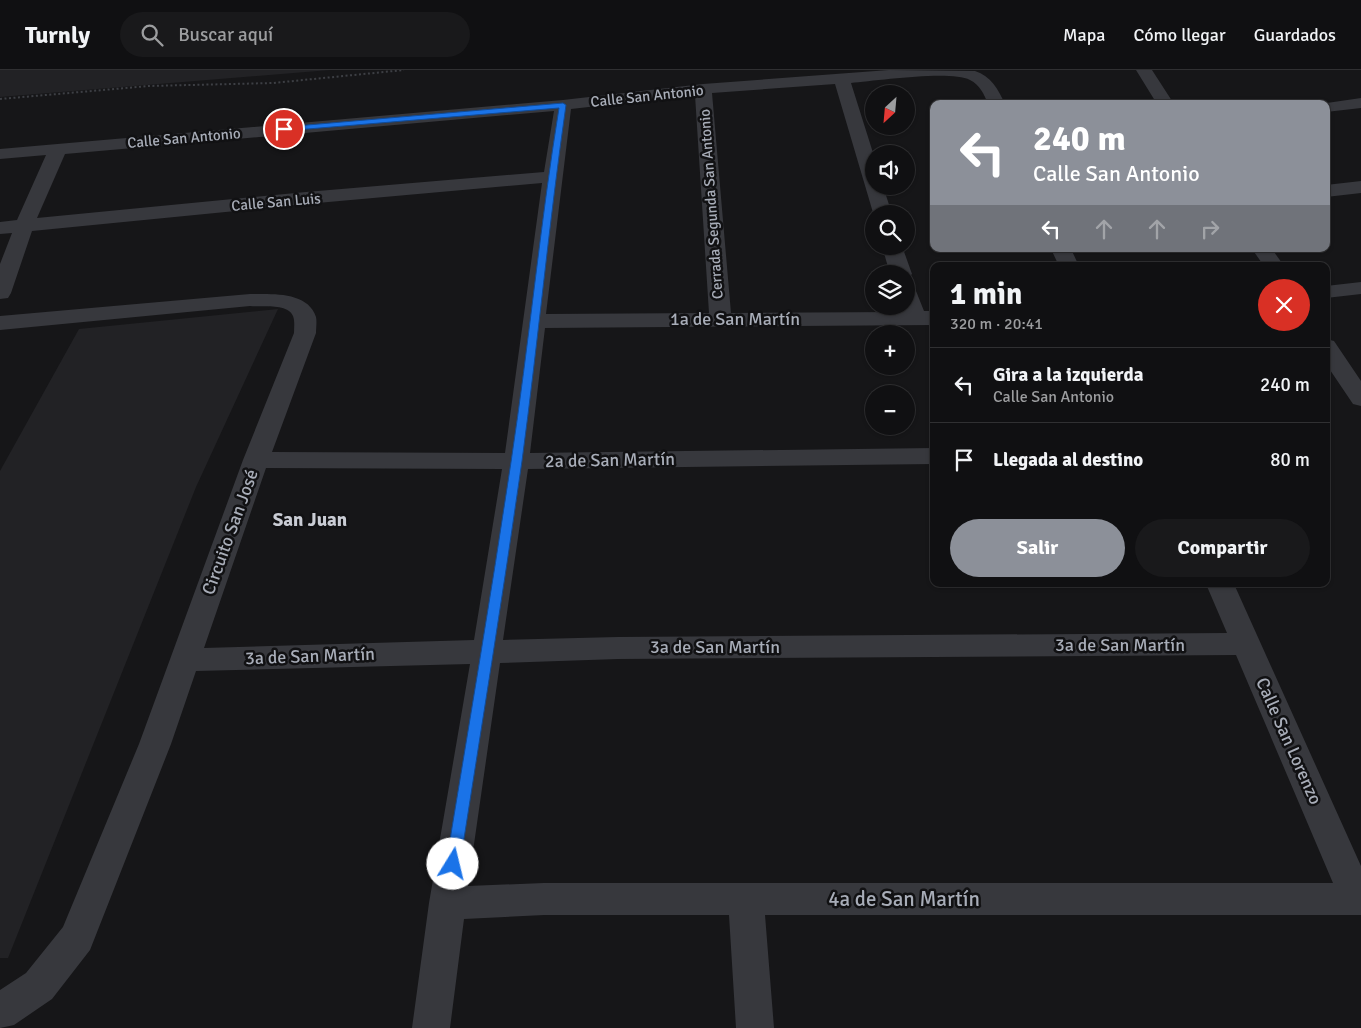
<!DOCTYPE html>
<html lang="es">
<head>
<meta charset="utf-8">
<style>
	:root { --surface:#101012; --page:#19191b; --text:#f1f3f6; --muted:#9c9d9f; --line:#303032; --accent:#8c9099 }
	body { margin:0; font-family:Signika,sans-serif; background:var(--page); color:var(--text); height:100vh; display:flex; flex-direction:column; font-size:19px; white-space:nowrap }
	* { box-sizing:border-box; margin:0 }
	p { font-size:16px; color:var(--muted) }
	.icon { flex:none; width:28px; height:28px; fill:none; stroke:currentColor; stroke-width:2; stroke-linecap:round; stroke-linejoin:round }
	.map { position:relative; flex:1; overflow:hidden }
	.drawer { position:absolute; left:930px; top:192px; width:400px; height:325px; display:flex; flex-direction:column; background:var(--surface); border-radius:10px; box-shadow:0 1px 4px #0004,0 0 0 1px var(--line) }
	.drawer>* { flex:none }
	.banner { position:absolute; left:930px; top:30px; width:400px; height:152px; border-radius:10px; box-shadow:0 1px 4px #0004,0 0 0 1px var(--line); background:#8c9099; color:#fff; overflow:hidden }
	.needle { width:32px; rotate:206deg }
	.fabs { position:absolute; left:865px; top:15px; display:grid; gap:10px }
	.fabs a { display:grid; place-items:center; width:50px; height:50px; border-radius:50%; background:var(--surface); box-shadow:0 1px 4px #0004,0 0 0 1px var(--line); font-size:25px }
	.pin { position:absolute; display:grid; place-items:center; width:42px; height:42px; color:#fff; margin:-21px; border:2px solid #fff; border-radius:50%; box-shadow:0 1px 5px #0007 }
	.me { position:absolute; width:55px; margin:-28px; rotate:9deg; stroke-linejoin:round; filter:drop-shadow(0 0 4px #0008) }
	.turn { display:flex; align-items:center; gap:18px; height:105px; padding:0 20px; font-size:22px }
	.turn .icon { width:65px; height:65px; stroke-width:2.5 }
	.turn b { display:block; font-size:35px; line-height:42px }
	.lanes { display:flex; align-items:center; height:48px; padding:0 20px; background:#0003; justify-content:center; gap:25px; direction:ltr }
	.lanes .off { opacity:.35 }
	.round { display:grid; place-items:center; flex:none; width:52px; height:52px; border-radius:26px; background:var(--page) }
	.summary { display:flex; align-items:center; justify-content:space-between; height:85px; padding:0 20px }
	h1 { font-size:30px; font-weight:700; line-height:38px }
	.button { display:flex; gap:10px; margin-top:auto; padding:10px 20px }
	.button a { flex:1; height:58px; border-radius:30px; background:var(--accent); color:#fff; font-size:20px; font-weight:700; line-height:58px; text-align:center }
	.button a+a { background:var(--page); color:var(--text) }
	ul { padding:0; list-style:none }
	li { display:flex; align-items:center; gap:15px; height:75px; padding:0 20px; border-top:1px solid var(--line) }
	li div { flex:1 }
	li b { display:block; font-size:19px }
	li em { font-style:normal }
	header { display:flex; align-items:center; gap:30px; box-sizing:border-box; height:70px; padding:0 25px; background:var(--surface); border-bottom:1px solid var(--line) }
	header strong { font-size:24px }
	nav { display:flex; gap:28px; margin-inline-start:auto; font-size:18px }
	.search { width:350px; height:45px; background:var(--page); display:flex; align-items:center; gap:12px; box-sizing:border-box; padding:0 18px; border-radius:28px; color:var(--muted); font-size:19px }
	.map>svg:first-child { display:block }
</style>
</head>
<body>
<header>
<strong>Turnly</strong>
<div class="search"><svg class="icon" aria-label="search" viewBox="0 0 24 24"><circle cx="10" cy="10" r="6"/><path d="M15 15l6 6"/></svg>Buscar aquí</div>
<nav><a>Mapa</a><a>Cómo llegar</a><a>Guardados</a></nav>
</header>
<div class="map">
<svg width="1361" height="958" viewBox="0 0 1361 958">
	<rect width="100%" height="100%" fill="#161618"/>
	<path fill="#222225" d="M0,0h330l-330,27z
		M278,239l-82,178 -188,471h-8v-487l79,-142z"/>
	<g fill="none" stroke-linecap="round" stroke-linejoin="round">
		<path stroke="#3d3f44" stroke-width="2" stroke-dasharray="2 2.5" stroke-linecap="butt" d="M0,29l149,-13 124,-3 131,-13"/>
		<path fill="#37383d" fill-rule="evenodd" d="M889,0l86,1c16,5 23,18 30,33h-17c-4,-10 -8,-19 -18,-24 -20,-10 -94,1 -119,3l23,73v30h9l9,28h-18v2l-39,-132 -123,9 19,220 171,-1 -2,-6h6v-21l8,1 10,25h10v14l-389,3 -15,125 404,-5v16l-406,5 -25,171 115,-3 609,-4 -21,-49h28l127,282v49h-596l9,113h-38l-7,-113h-185l-80,4 -14,109h-38l17,-125 41,-239 -274,7 -25,73 -81,206 -38,49 -38,26 -14,3v-38l26,-17 37,-46 76,-183 104,-284 51,-127c0,-5 1,-12 -1,-17 -5,-13 -32,-9 -43,-10l-250,24v-14l250,-22c21,0 58,-3 66,23 1,5 0,11 0,16l-44,119 233,1 37,-270 -236,21 -274,27 -21,62 -3,5 -8,1v-35l12,-31 -12,1v-12l17,-2 29,-65 -46,4v-10l563,-49 140,-16zM695,25l14,218 -163,1 25,-205zM554,41l-10,61 -238,20 -269,26 28,-64zM266,398l236,1 -28,171 -270,8zM1236,585l97,228h-789l-76,3 32,-223 118,-4z
			M1136,0h16l22,34h-17z
			M1361,28v10l-35,4v-8h-6z
			M1361,111v12l-35,4v-12z
			M882,176h20l10,28 -4,4 -2,1v-5h-16z
			M1051,179h20l8,17h-20z
			M1252,179h20l12,17h-20z
			M1361,212v12l-35,4v-12z
			M1326,269l8,2 27,40v25l-8,-2 -27,-40z"/>
	</g>
	<path fill="#1a73e8" stroke="#114b97" d="M563,33l3,2c-17,118 -28,237 -44,356 -19,134 -41,269 -62,403l-2,5 -5,2 -5,-2 -2,-5c22,-134 45,-268 65,-402 18,-118 29,-237 48,-354l-275,23 -4,-2 4,-2z"/>
	<g text-anchor="middle" dominant-baseline="central" stroke-width="5" stroke-linejoin="round" paint-order="stroke">
		<g font-size="15" fill="#a8adb8" stroke="#111113">
			<text transform="translate(647 26) rotate(-6)">Calle San Antonio</text>
			<text transform="translate(184 68) rotate(-5)">Calle San Antonio</text>
			<text transform="translate(276 132) rotate(-5)">Calle San Luis</text>
			<text transform="translate(711 134) rotate(-94)">Cerrada Segunda San Antonio</text>
		</g>
		<g font-size="18" fill="#a8adb8" stroke="#111113">
			<text x="735" y="249">1a de San Martín</text>
			<text transform="translate(610 390) rotate(-1)">2a de San Martín</text>
			<text transform="translate(230 462) rotate(-70)">Circuito San José</text>
			<text x="1120" y="575">3a de San Martín</text>
			<text x="715" y="577">3a de San Martín</text>
			<text transform="translate(310 586) rotate(-2)">3a de San Martín</text>
			<text transform="translate(1289 671) rotate(66)">Calle San Lorenzo</text>
		</g>
		<g font-size="19" font-weight="bold" fill="#c9ccd4" stroke="#111113">
			<text x="310" y="450">San Juan</text>
		</g>
		<g font-size="21" fill="#a8adb8" stroke="#111113">
			<text x="904" y="829">4a de San Martín</text>
		</g>
	</g>
</svg>
<div class="fabs">
<a><svg class="needle" viewBox="-14 -14 28 28"><path d="M0-13l5 13h-10z" fill="#e53935"/><path d="M0 13l5-13h-10z" fill="#9c9d9f"/></svg></a>
<a><svg class="icon" aria-label="sound" viewBox="0 0 24 24"><path d="M4 9h4l5-4v14l-5-4H4zM17 9q2 3 0 6"/></svg></a>
<a><svg class="icon" aria-label="search" viewBox="0 0 24 24"><circle cx="10" cy="10" r="6"/><path d="M15 15l6 6"/></svg></a>
<a><svg class="icon" aria-label="layers" viewBox="0 0 24 24"><path d="M12 4l9 5-9 5-9-5zM3 14l9 5 9-5"/></svg></a>
<a>+</a>
<a>−</a>
</div>
<div class="pin" style="left:284px;top:59px;background:#d93025"><svg class="icon" aria-label="arrive" viewBox="0 0 24 24"><path d="M6 21V4h12l-3 4 3 4H6"/></svg></div>
<svg class="me" style="left:453px;top:794px" viewBox="-20 -20 40 40"><circle r="19" fill="#fff"/><path d="M0-13L10 11 0 6-10 11z" fill="#1a73e8"/></svg>
<div class="banner">
<div class="turn"><svg class="icon" aria-label="left" viewBox="0 0 24 24"><path d="M17 20v-9H6M10 6l-5 5 5 5"/></svg><div><b>240 m</b>Calle San Antonio</div></div>
<div class="lanes"><svg class="icon" aria-label="left" viewBox="0 0 24 24"><path d="M17 20v-9H6M10 6l-5 5 5 5"/></svg><svg class="icon off" aria-label="ahead" viewBox="0 0 24 24"><path d="M12 20V5M6 11l6-6 6 6"/></svg><svg class="icon off" aria-label="ahead" viewBox="0 0 24 24"><path d="M12 20V5M6 11l6-6 6 6"/></svg><svg class="icon off" aria-label="right" viewBox="0 0 24 24"><path d="M7 20v-9h11M14 6l5 5-5 5"/></svg></div>
</div>
<section class="drawer">
<div class="summary"><div><h1>1 min</h1><p>320 m · 20:41</p></div><a class="round" style="background:#d93025;color:#fff"><svg class="icon" aria-label="close" viewBox="0 0 24 24"><path d="M6 6l12 12M18 6L6 18"/></svg></a></div>
<ul>
<li><svg class="icon" aria-label="left" viewBox="0 0 24 24"><path d="M17 20v-9H6M10 6l-5 5 5 5"/></svg><div><b>Gira a la izquierda</b><p>Calle San Antonio</p></div><em>240 m</em></li>
<li><svg class="icon" aria-label="arrive" viewBox="0 0 24 24"><path d="M6 21V4h12l-3 4 3 4H6"/></svg><div><b>Llegada al destino</b></div><em>80 m</em></li>
</ul>
<div class="button"><a>Salir</a><a>Compartir</a></div>
</section>
</div>
</body>
</html>
